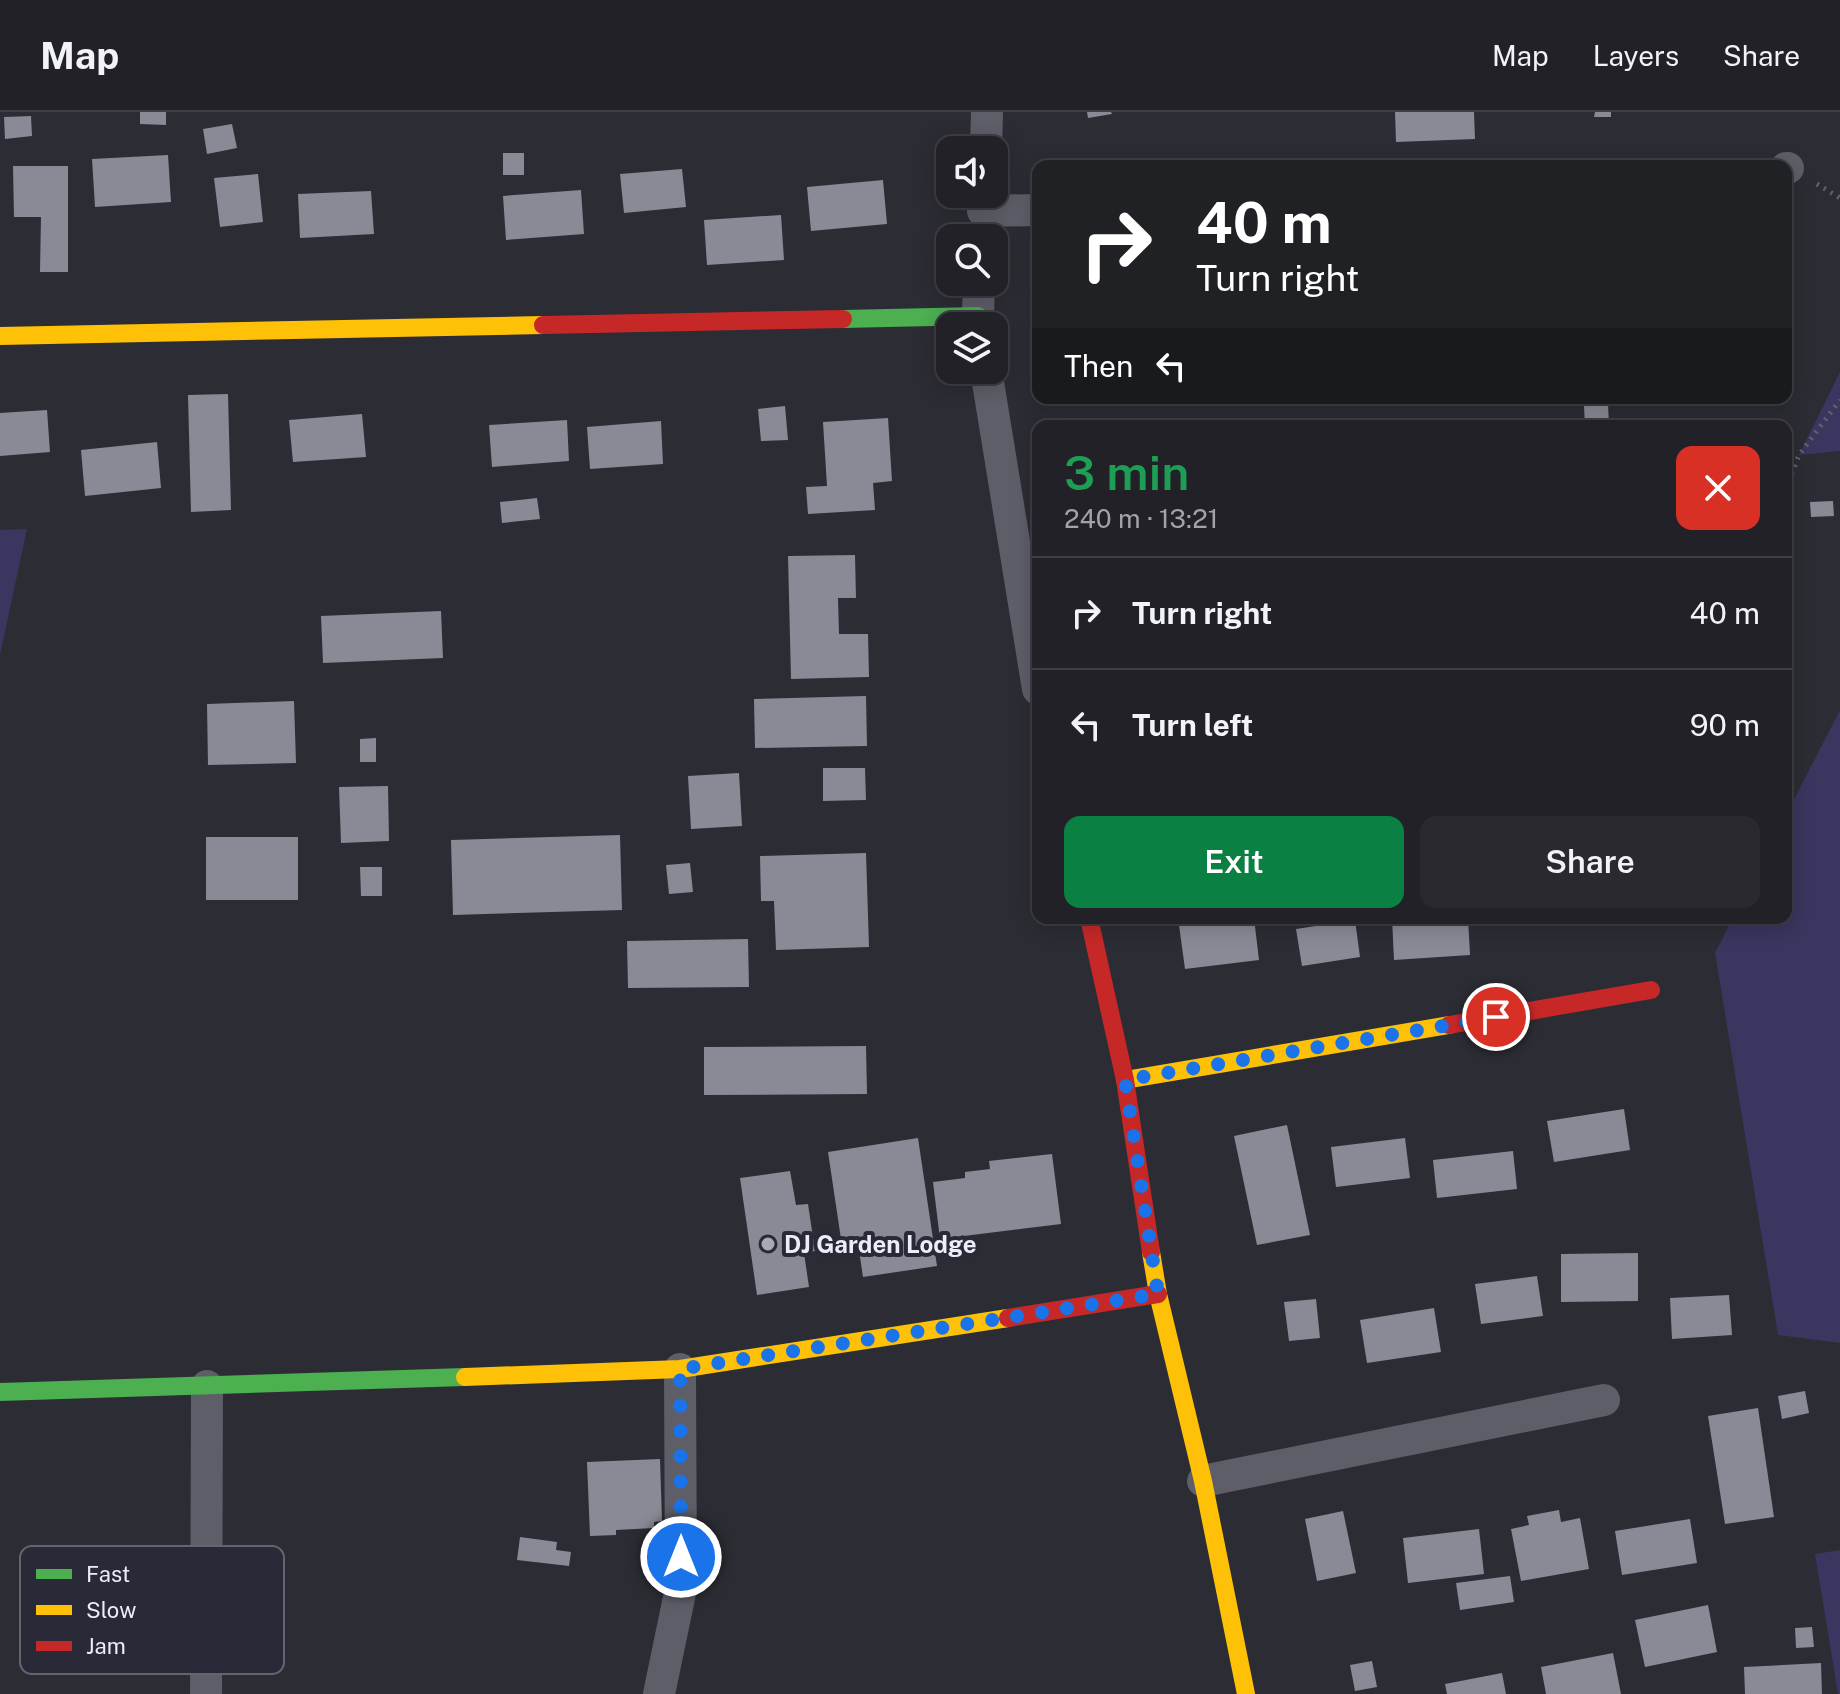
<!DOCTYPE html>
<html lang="en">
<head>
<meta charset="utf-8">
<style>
	:root { --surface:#212127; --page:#29292f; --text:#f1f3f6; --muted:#a2a3a7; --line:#3e3e44; --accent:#0b8043 }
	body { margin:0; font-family:"Public Sans",sans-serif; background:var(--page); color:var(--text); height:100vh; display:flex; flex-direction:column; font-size:30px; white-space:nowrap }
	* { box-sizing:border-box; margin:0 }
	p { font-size:26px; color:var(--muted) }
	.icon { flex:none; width:44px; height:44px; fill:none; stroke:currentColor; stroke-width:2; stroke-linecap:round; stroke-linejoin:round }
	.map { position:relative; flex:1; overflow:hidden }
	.panel { position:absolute; left:1032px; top:308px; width:760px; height:504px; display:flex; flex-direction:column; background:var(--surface); border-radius:16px; box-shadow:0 4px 20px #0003,0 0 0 2px var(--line) }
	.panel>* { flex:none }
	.hud { position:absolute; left:1032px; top:48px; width:760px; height:244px; border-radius:16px; box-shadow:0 4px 20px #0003,0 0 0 2px var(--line); background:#202124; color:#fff; overflow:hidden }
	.buttons { position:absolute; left:936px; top:24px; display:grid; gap:16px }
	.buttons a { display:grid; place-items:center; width:72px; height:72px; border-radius:16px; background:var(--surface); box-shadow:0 4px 20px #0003,0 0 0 2px var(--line); font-size:40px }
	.pin { position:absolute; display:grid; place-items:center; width:68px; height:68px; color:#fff; margin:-34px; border:4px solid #fff; border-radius:50%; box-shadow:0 2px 8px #0007 }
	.me { position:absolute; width:88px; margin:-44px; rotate:0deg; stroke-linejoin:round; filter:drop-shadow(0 0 6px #0008) }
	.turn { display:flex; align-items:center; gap:28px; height:168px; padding:0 32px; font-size:36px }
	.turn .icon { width:104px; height:104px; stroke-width:2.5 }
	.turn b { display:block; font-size:56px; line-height:68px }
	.then { display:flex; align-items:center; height:76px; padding:0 32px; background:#0003; gap:16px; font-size:30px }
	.round { display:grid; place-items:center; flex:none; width:84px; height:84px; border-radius:16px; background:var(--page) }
	.head { display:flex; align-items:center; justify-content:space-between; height:136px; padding:0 32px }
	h1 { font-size:48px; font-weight:600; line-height:60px; color:#1e9e55 }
	.action { display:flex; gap:16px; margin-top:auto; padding:16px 32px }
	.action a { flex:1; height:92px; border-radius:16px; background:var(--accent); color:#fff; font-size:32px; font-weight:600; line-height:92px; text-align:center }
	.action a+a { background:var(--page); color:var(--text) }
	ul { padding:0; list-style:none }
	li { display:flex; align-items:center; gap:24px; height:112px; padding:0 32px; border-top:2px solid var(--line) }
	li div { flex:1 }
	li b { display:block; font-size:30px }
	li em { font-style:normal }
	header { display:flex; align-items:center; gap:48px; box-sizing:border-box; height:112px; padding:0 40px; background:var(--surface); border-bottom:2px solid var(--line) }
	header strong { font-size:38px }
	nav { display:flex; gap:44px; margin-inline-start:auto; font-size:28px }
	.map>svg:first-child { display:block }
</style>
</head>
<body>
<header>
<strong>Map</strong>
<nav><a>Map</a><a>Layers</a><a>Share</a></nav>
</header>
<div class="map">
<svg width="1840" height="1582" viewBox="0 0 1840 1582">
	<rect width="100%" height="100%" fill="#2c2c34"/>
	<path fill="#39365f" d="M1840,260v79l-41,4z
		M27,417l-27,126v-125z
		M1840,598v633l-62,-8 -63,-382 18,-35h53v-103z
		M1840,1438v144h-2l-23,-140z"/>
	<path fill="#8a8a96" d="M140,0h26v13l-26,-1z
		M1087,0h24l1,2 -24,4z
		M1395,0h79l1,27 -79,3z
		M1595,0h16v5h-17z
		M31,4l1,20 -27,3 -1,-22z
		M232,12l5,24 -30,6 -4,-25z
		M503,41h21v22h-21z
		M168,43l3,47 -76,5 -3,-48z
		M13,54h55v106h-28l1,-55h-27z
		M682,57l4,38 -62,6 -4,-39z
		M258,62l5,48 -43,5 -6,-49z
		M883,68l4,44 -76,7 -4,-44z
		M581,78l3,44 -78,6 -3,-44z
		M371,79l3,43 -74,4 -2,-44z
		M781,103l3,45 -77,5 -3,-45z
		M228,282l3,116 -40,2 -3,-117z
		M1608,292l1,21 -24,1 -1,-20z
		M785,294l3,34 -27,1 -3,-32z
		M47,298l3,42 -50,4v-43z
		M362,302l4,43 -73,5 -4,-42z
		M888,306l4,63 -19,2 2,27 -67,4 -2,-27 21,-1 -4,-64z
		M567,308l2,41 -77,6 -3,-42z
		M661,309l2,43 -73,5 -3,-42z
		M157,330l4,46 -76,8 -4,-46z
		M537,386l3,21 -38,4 -2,-21z
		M1833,389l1,15 -23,1 -1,-15z
		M855,443l1,43h-18l1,36h29l1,43 -78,2 -3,-123z
		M441,499l2,47 -120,5 -2,-47z
		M866,584l1,50 -112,2 -1,-49z
		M294,589l2,62 -88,2 -1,-61z
		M376,626v24h-16v-23z
		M823,656h42l1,32 -43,1z
		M739,661l3,53 -51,3 -3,-53z
		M388,674l1,55 -48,2 -2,-56z
		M620,723l2,75 -169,5 -2,-75z
		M206,725h92v63h-92z
		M866,741l3,94 -93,3 -2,-49h-13l-1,-45z
		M690,751l3,29 -24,2 -3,-29z
		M360,755h22v29h-21z
		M1234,806h20l5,42 -74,9 -6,-44z
		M1392,806h76l2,37 -76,5z
		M1355,808l5,37 -58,9 -6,-37z
		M748,827l1,48 -121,1 -1,-47z
		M866,934l1,48 -163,1v-48z
		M1624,997l6,41 -76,12 -7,-41z
		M1287,1013l23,110 -53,10 -23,-109z
		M918,1026l19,128 -74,11 -6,-40 -16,2 -13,-87z
		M1405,1026l5,40 -74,9 -5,-40z
		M1513,1039l4,38 -80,9 -4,-38z
		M1052,1042l9,70 -121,15 -7,-57 32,-4v-6l25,-3 -1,-8z
		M790,1059l6,34 12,-1 7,47 -11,2 5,34 -52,8 -17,-117z
		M1638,1141v48l-77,1v-48z
		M1537,1164l6,40 -62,8 -6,-40z
		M1729,1183l3,40 -60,4 -2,-41z
		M1316,1187l4,39 -31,3 -5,-39z
		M1434,1196l7,44 -74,11 -7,-43z
		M1805,1279l4,22 -27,6 -4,-23z
		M1758,1296l16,109 -49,7 -17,-108z
		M660,1347l2,62 -8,1v6l-38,2v5l-26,1 -3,-74z
		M1559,1398l2,12 19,-4 9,51 -68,12 -10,-52 18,-4 -2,-9z
		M1343,1399l13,62 -39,8 -12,-62z
		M1690,1407l7,44 -75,12 -7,-44z
		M1479,1417l5,45 -76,9 -5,-45z
		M520,1425l37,5 -1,8 15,2 -2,14 -52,-6z
		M1510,1464l4,26 -54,8 -4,-27z
		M1708,1493l9,47 -72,15 -10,-47z
		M1812,1515l2,20 -18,1 -1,-20z
		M1613,1541l8,41h-75l-5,-27z
		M1372,1549l5,26 -22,4 -5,-26z
		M1821,1551l1,31h-77l-1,-27z
		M1502,1561l4,21h-59l-2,-10z"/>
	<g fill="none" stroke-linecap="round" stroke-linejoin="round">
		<path stroke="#63636b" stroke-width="5" stroke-dasharray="2 6" stroke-linecap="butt" d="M1817,72l23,14
			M1786,377l13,-34 41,-55"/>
		<path stroke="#5e5e69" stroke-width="32" d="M986,38l1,-38
			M1786,56h2
			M983,99l55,-1
			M979,214l-1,-10 1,-34
			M986,258l52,319
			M1203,1369l401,-81
			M206,1582l1,-308
			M659,1582l22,-106 -1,-219"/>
		<path stroke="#4caf50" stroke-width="18" d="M843,207l135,-3
			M0,1280l465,-15"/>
		<path stroke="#ffc107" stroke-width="18" d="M0,224l543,-11
			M1125,968l324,-55
			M1151,1140l7,42 45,187 43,213
			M465,1265l215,-8 328,-51"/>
		<path stroke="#c62828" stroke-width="18" d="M543,213l300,-6
			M1089,806l36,162 26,172
			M1449,913l202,-35
			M1008,1206l150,-24"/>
	</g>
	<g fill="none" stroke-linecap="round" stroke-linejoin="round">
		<path stroke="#1a73e8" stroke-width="14" stroke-dasharray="0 25.2" d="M681,1445l-1,-188 478,-75 -33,-214 371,-63"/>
	</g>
	<circle fill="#a9a9b3" stroke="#292937" stroke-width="3" cx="768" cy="1132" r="8"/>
	<g text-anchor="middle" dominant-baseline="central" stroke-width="8" stroke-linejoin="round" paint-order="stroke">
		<g font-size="24" font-weight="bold" fill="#ededf7" stroke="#292937" text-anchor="start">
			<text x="784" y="1132">DJ Garden Lodge</text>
		</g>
	</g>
	<rect x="20" y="1434" width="264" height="128" rx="12" fill="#292937" stroke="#646471" stroke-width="2"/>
	<rect x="36" y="1457" width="36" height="10" fill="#4caf50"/>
	<rect x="36" y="1493" width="36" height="10" fill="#ffc107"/>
	<rect x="36" y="1529" width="36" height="10" fill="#c62828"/>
	<g font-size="22" fill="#ededf7">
		<text x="86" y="1470">Fast</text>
		<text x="86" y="1506">Slow</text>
		<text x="86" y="1542">Jam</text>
	</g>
</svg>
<div class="buttons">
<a><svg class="icon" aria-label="sound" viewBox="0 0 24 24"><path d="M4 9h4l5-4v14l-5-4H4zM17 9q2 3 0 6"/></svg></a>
<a><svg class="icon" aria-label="search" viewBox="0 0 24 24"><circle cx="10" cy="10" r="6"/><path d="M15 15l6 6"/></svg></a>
<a><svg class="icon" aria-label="layers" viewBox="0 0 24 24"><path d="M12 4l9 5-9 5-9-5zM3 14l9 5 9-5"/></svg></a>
</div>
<div class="pin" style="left:1496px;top:905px;background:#d93025"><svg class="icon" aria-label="arrive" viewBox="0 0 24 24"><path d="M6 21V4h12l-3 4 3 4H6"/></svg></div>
<svg class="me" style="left:681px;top:1445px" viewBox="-20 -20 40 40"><circle r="17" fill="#1a73e8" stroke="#fff" stroke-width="3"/><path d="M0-11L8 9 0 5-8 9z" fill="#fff"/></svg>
<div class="hud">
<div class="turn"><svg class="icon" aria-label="right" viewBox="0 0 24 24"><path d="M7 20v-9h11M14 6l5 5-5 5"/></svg><div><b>40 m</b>Turn right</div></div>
<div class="then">Then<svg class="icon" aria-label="left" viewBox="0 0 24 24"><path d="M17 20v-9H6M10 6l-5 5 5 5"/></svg></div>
</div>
<section class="panel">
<div class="head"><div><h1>3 min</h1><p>240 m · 13:21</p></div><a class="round" style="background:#d93025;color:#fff"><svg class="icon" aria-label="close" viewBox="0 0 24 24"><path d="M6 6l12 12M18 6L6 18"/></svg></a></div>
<ul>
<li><svg class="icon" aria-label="right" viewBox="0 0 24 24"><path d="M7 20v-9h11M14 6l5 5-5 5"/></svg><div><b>Turn right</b></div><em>40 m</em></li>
<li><svg class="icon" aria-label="left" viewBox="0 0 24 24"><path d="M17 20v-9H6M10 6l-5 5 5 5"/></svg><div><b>Turn left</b></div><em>90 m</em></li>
</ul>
<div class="action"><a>Exit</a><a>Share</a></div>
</section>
</div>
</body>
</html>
